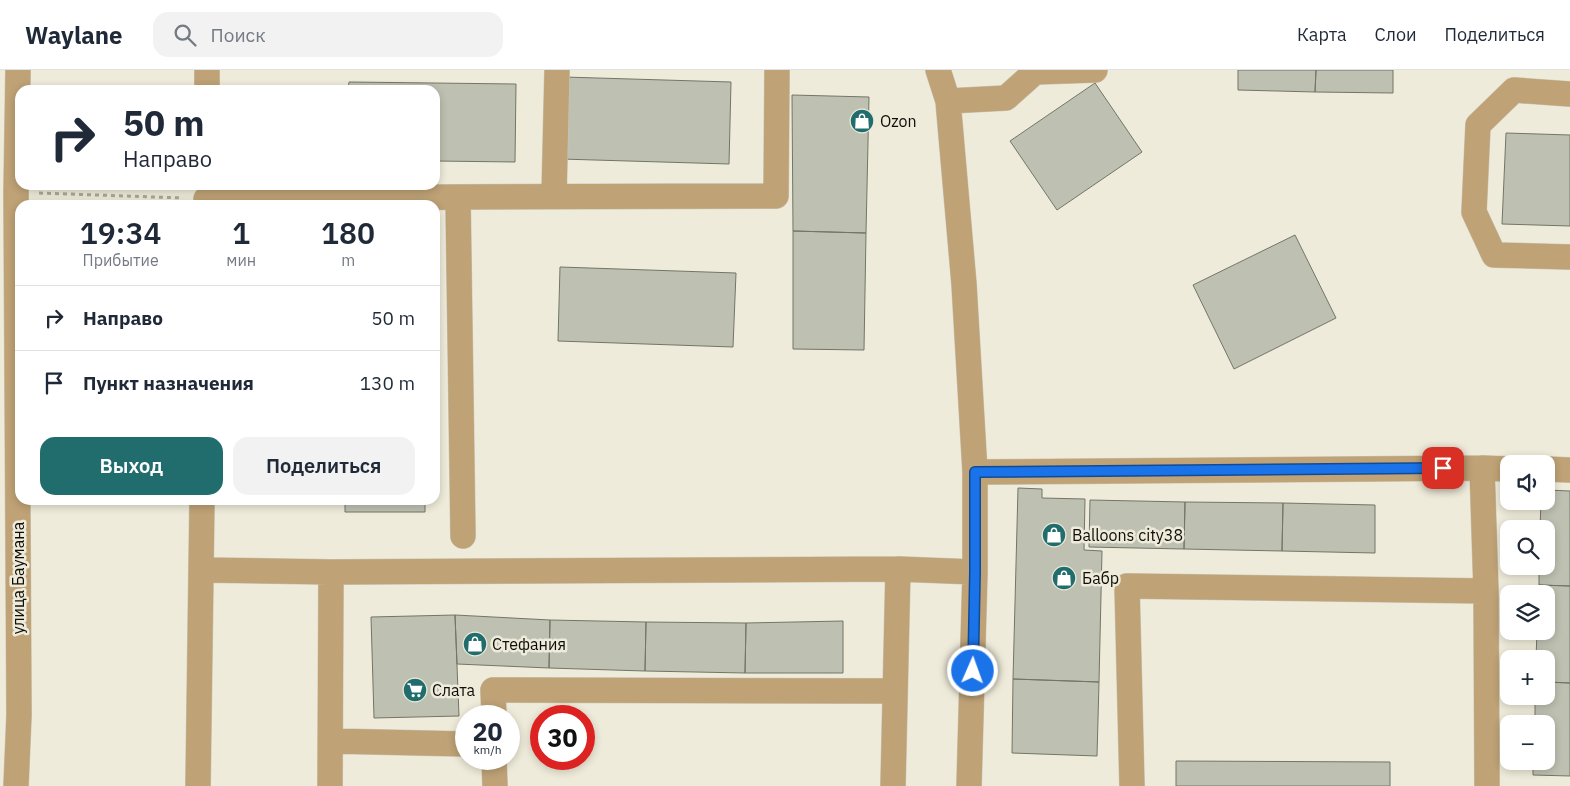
<!DOCTYPE html>
<html lang="ru">
<head>
<meta charset="utf-8">
<style>
	:root { --surface:#fff; --page:#f2f2f3; --text:#1f2937; --muted:#747a83; --line:#e0e1e3; --accent:#216d6e }
	body { margin:0; font-family:"IBM Plex Sans",sans-serif; background:var(--page); color:var(--text); height:100vh; display:flex; flex-direction:column; font-size:19px; white-space:nowrap }
	* { box-sizing:border-box; margin:0 }
	p { font-size:16px; color:var(--muted) }
	.icon { flex:none; width:28px; height:28px; fill:none; stroke:currentColor; stroke-width:2; stroke-linecap:round; stroke-linejoin:round }
	.map { position:relative; flex:1; overflow:hidden }
	.drawer { position:absolute; left:15px; top:130px; width:425px; height:305px; display:flex; flex-direction:column; background:var(--surface); border-radius:15px; box-shadow:0 2px 8px #0003 }
	.drawer>* { flex:none }
	.hud { position:absolute; left:15px; top:15px; width:425px; height:105px; border-radius:15px; box-shadow:0 2px 8px #0003; background:#fff; color:var(--text); overflow:hidden }
	.buttons { position:absolute; left:1500px; top:385px; display:grid; gap:10px }
	.buttons a { display:grid; place-items:center; width:55px; height:55px; border-radius:10px; background:var(--surface); box-shadow:0 2px 8px #0003; font-size:25px }
	.speed { position:absolute; left:455px; top:635px; display:flex; gap:10px; font-size:25px; font-weight:700; text-align:center }
	.speed>* { display:grid; place-content:center; width:65px; height:65px; border-radius:50%; background:var(--surface); box-shadow:0 2px 8px #0003; line-height:1 }
	.speed small { font-size:12px; font-weight:400 }
	.speed .limit { border:8px solid #d22; background:#fff; color:#111 }
	.pin { position:absolute; display:grid; place-items:center; width:42px; height:42px; color:#fff; margin:-21px; border-radius:10px; box-shadow:0 2px 8px #0006 }
	.me { position:absolute; width:55px; margin:-28px; rotate:2deg; stroke-linejoin:round; filter:drop-shadow(0 0 4px #0008) }
	.turn { display:flex; align-items:center; gap:18px; height:105px; padding:0 25px; font-size:22px }
	.turn .icon { width:65px; height:65px; stroke-width:2.5 }
	.turn b { display:block; font-size:35px; line-height:42px }
	.eta { display:flex; justify-content:space-evenly; align-items:center; height:85px; text-align:center }
	.eta b { font-size:30px; font-weight:600; line-height:35px }
	.primary-button { display:flex; gap:10px; margin-top:auto; padding:10px 25px }
	.primary-button a { flex:1; height:58px; border-radius:15px; background:var(--accent); color:#fff; font-size:20px; font-weight:600; line-height:58px; text-align:center }
	.primary-button a+a { background:var(--page); color:var(--text) }
	ul { padding:0; list-style:none }
	li { display:flex; align-items:center; gap:15px; height:65px; padding:0 25px; border-top:1px solid var(--line) }
	li div { flex:1 }
	li b { display:block; font-size:19px }
	li em { font-style:normal }
	header { display:flex; align-items:center; gap:30px; box-sizing:border-box; height:70px; padding:0 25px; background:var(--surface); border-bottom:1px solid var(--line) }
	header strong { font-size:24px }
	nav { display:flex; gap:28px; margin-inline-start:auto; font-size:18px }
	.search { width:350px; height:45px; background:var(--page); display:flex; align-items:center; gap:12px; box-sizing:border-box; padding:0 18px; border-radius:15px; color:var(--muted); font-size:19px }
	.map>svg:first-child { display:block }
</style>
</head>
<body>
<header>
<strong>Waylane</strong>
<div class="search"><svg class="icon" aria-label="search" viewBox="0 0 24 24"><circle cx="10" cy="10" r="6"/><path d="M15 15l6 6"/></svg>Поиск</div>
<nav><a>Карта</a><a>Слои</a><a>Поделиться</a></nav>
</header>
<div class="map">
<svg width="1570" height="716" viewBox="0 0 1570 716">
	<rect width="100%" height="100%" fill="#eeebda"/>
	<path fill="#bec1b1" stroke="#737667" d="M1238,0h78l-1,22 -77,-2z
		M1316,0h77v23l-78,-1z
		M564,7l167,5 -2,82 -168,-5z
		M349,12l167,2 -1,78 -80,-1v-71h-87z
		M1095,13l47,69 -85,58 -47,-69z
		M792,25l77,2 -3,136 -73,-2z
		M1506,63l64,2v91l-68,-2z
		M793,161l73,2 -2,117 -71,-1z
		M1295,165l41,83 -102,51 -41,-84z
		M560,197l176,6 -3,74 -175,-6z
		M1018,418l24,1v9l43,1 -1,51 18,1 -3,131 -86,-3z
		M1546,420l24,1v95l-31,-1v-19h7v-37h-6l1,-28h5z
		M345,430h80v12h-80z
		M1090,430l95,2 -1,47 -95,-2z
		M1185,432l98,1 -1,48 -98,-2z
		M1283,433l92,2v48l-93,-2z
		M1539,515l31,1v97l-24,-1v-23h-10l1,-28h9v-37h-8z
		M455,545l95,5 -1,48 -92,-4z
		M455,545l4,101 -85,2 -3,-101z
		M550,550l96,2 -1,49 -96,-3z
		M843,551v52h-98l1,-50z
		M646,552l100,1 -1,50 -100,-2z
		M1013,609l86,3 -2,74 -85,-3z
		M1546,612l24,1v93l-37,-1v-14h13v-37h-11v-28h11z
		M1176,691l214,1v24h-214z"/>
	<g fill="none" stroke-linecap="round" stroke-linejoin="round">
		<g stroke="#cac7b8" stroke-width="26">
			<path id="minor" d="M207,20v-20
				M1570,24l-56,-4 -36,35 -4,87 20,43 76,2
				M948,31l58,-3 29,-26 60,-2
				M554,126l3,-126
				M458,127l318,-1 1,-126
				M206,129l252,-2 5,339
				M1546,399l24,1
				M975,402l507,-4
				M898,499l77,3v-100l-11,-188 -16,-183 -10,-31
				M201,500l130,2 567,-3 -5,217
				M494,646l-1,-26 401,1
				M331,671l135,3
				M494,689l1,27
				M16,716l3,-71 -3,-523 2,-122
				M198,716l4,-286
				M330,716l1,-214
				M969,716l6,-214
				M1132,716l-5,-200 359,5
				M1487,716l-1,-195 -4,-123 27,1"/>
		</g>
		<path stroke="#aaa89a" stroke-width="3" stroke-dasharray="4 4" stroke-linecap="butt" d="M39,123l144,5"/>
		<use href="#minor" stroke="#bfa276" stroke-width="25"/>
	</g>
	<g fill="none" stroke-linecap="round" stroke-linejoin="round">
		<g stroke="#114b97" stroke-width="12">
			<path id="route" d="M973,601l2,-99v-100l468,-4"/>
		</g>
		<use href="#route" stroke="#1a73e8" stroke-width="9"/>
	</g>
	<defs>
		<g id="shop-disc" transform="scale(1.25)"><circle r="9.5" fill="#216d6e" stroke="#eeebda"/><path d="M-5-2.5h2.3a2.7 3.5 0 0 1 5.4 0H5L5.5 6h-11ZM-1.5-2.5h3a1.5 2.3 0 0 0-3 0Z" fill="#fff"/></g>
		<g id="supermarket-disc" transform="scale(1.25)"><circle r="9.5" fill="#216d6e" stroke="#eeebda"/><path d="M-6-5.5h2.5l.6 2H6L4.5 2H-2.5L-4.4-4H-6ZM-1.5 3.2a1.3 1.3 0 1 0 .1 0ZM3 3.2a1.3 1.3 0 1 0 .1 0Z" fill="#fff"/></g>
	</defs>
	<g fill-rule="evenodd">
		<use href="#shop-disc" x="862" y="51"/>
		<use href="#shop-disc" x="1054" y="465"/>
		<use href="#shop-disc" x="1064" y="508"/>
		<use href="#shop-disc" x="475" y="574"/>
		<use href="#supermarket-disc" x="415" y="620"/>
	</g>
	<g text-anchor="middle" dominant-baseline="central" stroke-width="5" stroke-linejoin="round" paint-order="stroke">
		<g font-size="16" fill="#0e0d07" stroke="#eeebda" text-anchor="start">
			<text x="880" y="51">Ozon</text>
			<text x="1072" y="465">Balloons city38</text>
			<text x="1082" y="508">Бабр</text>
			<text x="492" y="574">Стефания</text>
			<text x="432" y="620">Слата</text>
		</g>
		<g font-size="16" fill="#0e0d07" stroke="#eeebda">
			<text transform="translate(18 508) rotate(-90)">улица Баумана</text>
		</g>
	</g>
</svg>
<div class="buttons">
<a><svg class="icon" aria-label="sound" viewBox="0 0 24 24"><path d="M4 9h4l5-4v14l-5-4H4zM17 9q2 3 0 6"/></svg></a>
<a><svg class="icon" aria-label="search" viewBox="0 0 24 24"><circle cx="10" cy="10" r="6"/><path d="M15 15l6 6"/></svg></a>
<a><svg class="icon" aria-label="layers" viewBox="0 0 24 24"><path d="M12 4l9 5-9 5-9-5zM3 14l9 5 9-5"/></svg></a>
<a>+</a>
<a>−</a>
</div>
<div class="speed"><div>20<small>km/h</small></div><div class="limit">30</div></div>
<div class="pin" style="left:1443px;top:398px;background:#d93025"><svg class="icon" aria-label="arrive" viewBox="0 0 24 24"><path d="M6 21V4h12l-3 4 3 4H6"/></svg></div>
<svg class="me" style="left:973px;top:601px" viewBox="-20 -20 40 40"><circle r="17" fill="#1a73e8" stroke="#fff" stroke-width="3"/><path d="M0-11L8 9 0 5-8 9z" fill="#fff"/></svg>
<div class="hud">
<div class="turn"><svg class="icon" aria-label="right" viewBox="0 0 24 24"><path d="M7 20v-9h11M14 6l5 5-5 5"/></svg><div><b>50 m</b>Направо</div></div>
</div>
<section class="drawer">
<div class="eta">
<div><b>19:34</b><p>Прибытие</p></div>
<div><b>1</b><p>мин</p></div>
<div><b>180</b><p>m</p></div>
</div>
<ul>
<li><svg class="icon" aria-label="right" viewBox="0 0 24 24"><path d="M7 20v-9h11M14 6l5 5-5 5"/></svg><div><b>Направо</b></div><em>50 m</em></li>
<li><svg class="icon" aria-label="arrive" viewBox="0 0 24 24"><path d="M6 21V4h12l-3 4 3 4H6"/></svg><div><b>Пункт назначения</b></div><em>130 m</em></li>
</ul>
<div class="primary-button"><a>Выход</a><a>Поделиться</a></div>
</section>
</div>
</body>
</html>
